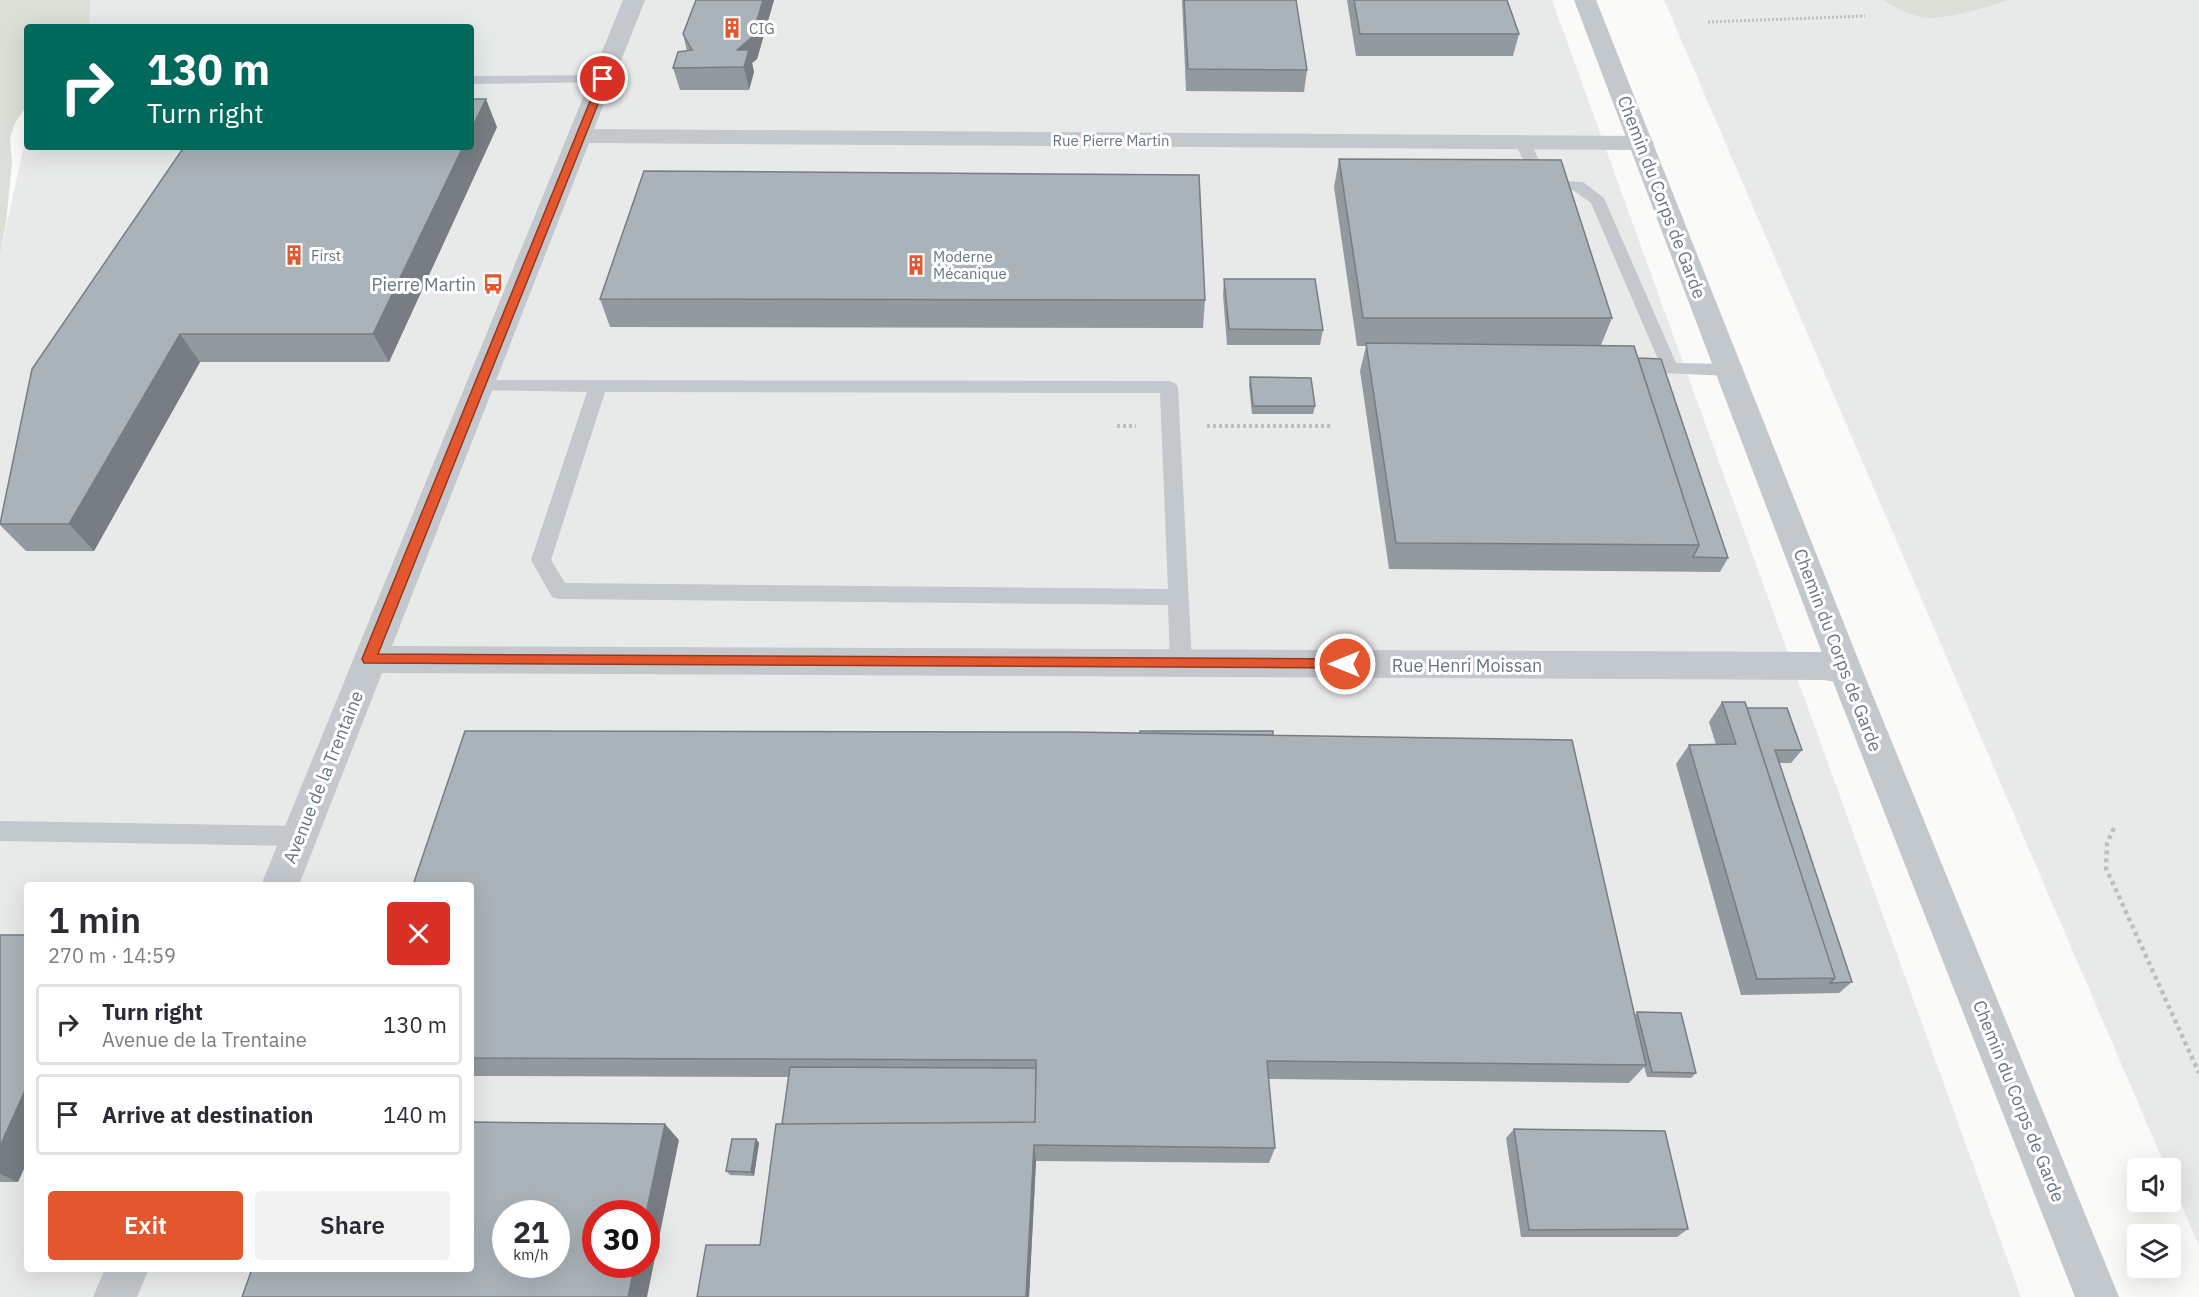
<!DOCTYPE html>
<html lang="en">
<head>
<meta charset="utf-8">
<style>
	:root { --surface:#fff; --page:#f2f2f3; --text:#2b2b33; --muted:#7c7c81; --line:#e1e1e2; --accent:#e4572e }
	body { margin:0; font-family:"IBM Plex Sans",sans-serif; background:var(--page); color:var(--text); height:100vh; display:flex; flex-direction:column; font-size:22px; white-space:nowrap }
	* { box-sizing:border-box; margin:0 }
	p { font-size:20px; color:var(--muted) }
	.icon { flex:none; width:33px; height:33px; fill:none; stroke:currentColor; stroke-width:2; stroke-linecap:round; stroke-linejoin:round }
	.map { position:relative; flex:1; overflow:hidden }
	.details { position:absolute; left:24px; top:882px; width:450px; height:390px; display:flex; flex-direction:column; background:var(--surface); border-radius:6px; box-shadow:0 6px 24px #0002 }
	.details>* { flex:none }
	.banner { position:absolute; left:24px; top:24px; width:450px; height:126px; border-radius:6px; box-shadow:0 6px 24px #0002; background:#00695c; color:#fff; overflow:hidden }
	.fabs { position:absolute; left:2127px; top:1158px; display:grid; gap:12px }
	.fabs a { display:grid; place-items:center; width:54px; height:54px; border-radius:6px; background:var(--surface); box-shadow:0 6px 24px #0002; font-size:30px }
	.speed { position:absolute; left:492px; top:1200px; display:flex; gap:12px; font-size:30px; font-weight:700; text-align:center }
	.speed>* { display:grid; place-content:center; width:78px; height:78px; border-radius:50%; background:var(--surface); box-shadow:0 6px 24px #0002; line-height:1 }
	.speed small { font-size:15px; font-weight:400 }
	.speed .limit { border:9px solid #d22; background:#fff; color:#111 }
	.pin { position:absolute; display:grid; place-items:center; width:51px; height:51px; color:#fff; margin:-26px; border:3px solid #fff; border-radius:50%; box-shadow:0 2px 6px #0007 }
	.me { position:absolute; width:66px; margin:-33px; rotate:270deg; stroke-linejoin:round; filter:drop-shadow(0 0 4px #0008) }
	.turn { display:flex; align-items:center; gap:21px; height:126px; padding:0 24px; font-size:27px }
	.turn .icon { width:78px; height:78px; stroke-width:2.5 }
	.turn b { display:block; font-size:42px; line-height:51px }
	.round { display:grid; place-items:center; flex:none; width:63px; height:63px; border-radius:6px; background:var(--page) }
	.summary { display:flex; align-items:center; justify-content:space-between; height:102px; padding:0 24px }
	h1 { font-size:36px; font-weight:600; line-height:45px }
	.button { display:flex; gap:12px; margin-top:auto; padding:12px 24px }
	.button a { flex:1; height:69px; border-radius:6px; background:var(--accent); color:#fff; font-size:24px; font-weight:600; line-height:69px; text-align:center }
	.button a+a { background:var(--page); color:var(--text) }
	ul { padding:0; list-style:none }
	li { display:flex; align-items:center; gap:18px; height:81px; margin:0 12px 9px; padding:0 12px; border:3px solid var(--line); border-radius:6px }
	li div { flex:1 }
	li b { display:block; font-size:22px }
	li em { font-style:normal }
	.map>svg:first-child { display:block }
</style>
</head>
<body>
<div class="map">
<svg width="2199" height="1297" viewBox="0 0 2199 1297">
	<rect width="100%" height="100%" fill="#fafaf8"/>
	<path fill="#e8e9e9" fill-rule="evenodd" d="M59,0h1493l469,1297h-2021v-1042l27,-123v15h444v-120h-419zM27,885h444v384h-444zM506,1214h50v50h-50zM596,1214h50v50h-50z
		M1664,0h535v1246l-28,-66 -1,-12h-4z"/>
	<path fill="#dadfd7" d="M0,0h90l-1,27h-62v78l-12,18 -5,15 2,24 -6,61 -6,32z
		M1884,0h123c-23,8 -55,18 -79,18 -14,-1 -33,-10 -44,-18z"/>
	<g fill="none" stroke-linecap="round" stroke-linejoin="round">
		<path stroke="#bbbfc2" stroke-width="3" stroke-dasharray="2 2" stroke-linecap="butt" d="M1708,22l157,-6"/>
		<path stroke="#bbbfc2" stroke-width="4" stroke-dasharray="3 3" stroke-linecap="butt" d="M1117,426h19
			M1207,426h125"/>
		<path stroke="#bbbfc2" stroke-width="4.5" stroke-dasharray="4 4" stroke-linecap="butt" d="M2114,828l-7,15 -1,25 93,205"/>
		<path fill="#c3c8cc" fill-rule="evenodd" d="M603,75l7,4 -2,3 -137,2v-8z
			M1523,137l8,5 16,38 36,2 21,16 72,165 53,1 6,2 3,4 -3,4 -6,2 -65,-3 -73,-170 -18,-13 -38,-2 -20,-46z
			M479,380l690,1 6,2 3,4 14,276 -4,6 -7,3 -7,-3 -4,-6 -2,-58 -609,-6 -7,-2 -21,-37 56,-168 -114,-2 -3,-4 3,-4zM605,392l555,1 8,196 -603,-6 -14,-23z
			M0,821l299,5 8,3 4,7 -4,7 -8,3 -299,-5z"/>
		<path fill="#c3c8cc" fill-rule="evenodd" d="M623,0h22l-51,129 1048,7 8,2 4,5 -4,5 -8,2 -1053,-7 -197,503 1432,6 33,7 5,10 -5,10 -12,4 -21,-3 -1442,-7 -83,212h-38z
			M105,1269h44l-12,28h-44z"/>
		<path fill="#c3c8cc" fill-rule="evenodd" d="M1574,0h22l266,669 257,628h-44l-247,-628z"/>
	</g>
	<path fill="#929a9f" d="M696,0h78l-17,59 -5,4 2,9 -5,18h-69l-7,-22 14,-17 -4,-17z
		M1182,0h114l11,70 -3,22 -118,-1z
		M1347,0h160l12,34 -6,22h-157z
		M497,127l-108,235h-189l-106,189h-68l-26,-26 32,-156z
		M1339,159l273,159 -11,27 37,13 90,200 -8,14 -331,-3 -29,-198 6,-25h-9l-23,-159z
		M1224,279l99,51 -3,15h-93l-4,-50z
		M600,299l605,1 -2,28 -593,-1z
		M1250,377l65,29 -2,8h-61l-3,-29z
		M1722,702l25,6 55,42 -11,13h-12l73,219 -13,11 -98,2 -65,-231 13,-19h27l-7,-23z
		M1273,735l362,280 2,-3 59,61 -5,5 -44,-1 -3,-10 -15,16 -361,-4 7,69 -6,15 -233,-2 -7,136h-332l63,-52 22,-121 7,-47 -318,-1v-191z
		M0,935h27v227l-9,20h-18z
		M1514,1129l174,100 -11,8h-156l-15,-99z
		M756,1139l3,4 -5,33 -24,-1 -4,-4z"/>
	<path fill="#777d82" d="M763,0h11l-17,59 -5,4 2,9 -5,18 -5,-23 -7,-17z
		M486,99l11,28 -108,235 -16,-28 90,-187h8v-17z
		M180,334l20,28 -106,189 -25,-27z
		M27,1086v76l-9,20 -18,-8v-28z
		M665,1124l14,16 -32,157h-19l7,-33h11v-50z
		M756,1139l3,4 -5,33 -3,-4z
		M1034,1145l2,16 -7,136h-3z"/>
	<path fill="#aab3b9" stroke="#777d82" stroke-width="1.5" fill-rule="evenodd" d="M696,0h67l-11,37 -15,13h12l-5,17 -71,1 5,-16 14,-2 -9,-16z
		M1184,0h112l11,70 -119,-1z
		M1354,0h153l12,34h-159z
		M471,99h15l-15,31z
		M184,147h279l-90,187h-193l-111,190h-69l32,-155z
		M1339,159l222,1 51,158h-249z
		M644,171l555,4 6,125 -605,-1z
		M1224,279h91l8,51 -94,-1z
		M1366,343l268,3 65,199 -303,-2z
		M1638,358l23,1 67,199 -35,-1 6,-12z
		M1250,377l61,1 4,28h-62z
		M1722,702h23l90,276 -78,1 -68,-234 47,-1z
		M1747,708h40l15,42h-27l77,232 -22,1 5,-5z
		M465,731l607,1 500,8 74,325 -379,-4 8,87 -241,-3 -8,152h-329l9,-52h54l16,-121 259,-2 1,-62 -565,-2v-173h-58z
		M1140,731h133v4l-133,-2z
		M0,935h27v151l-27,60z
		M1637,1012l44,1 15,60 -44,-1z
		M790,1067l246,1 -1,54 -253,2z
		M471,1122l194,2 -19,90h-50v50h39l-7,33h-386l10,-28h219zM506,1214h50v50h-50z
		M1514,1129l151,2 23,98 -159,1z
		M732,1139h24l-5,33 -25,-1z"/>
	<path fill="#e4572e" stroke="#94391e" stroke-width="1.5" d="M600,77l8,2 -230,575 967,5 4,1 2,4 -2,4 -985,-5 -2,-4z"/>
	<defs>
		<g id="building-bare" transform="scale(1.62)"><path d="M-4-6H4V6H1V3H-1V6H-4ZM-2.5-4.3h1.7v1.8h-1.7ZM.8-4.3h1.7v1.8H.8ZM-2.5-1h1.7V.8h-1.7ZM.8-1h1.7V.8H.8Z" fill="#e4572e" stroke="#fff" stroke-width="2.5" paint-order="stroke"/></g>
		<g id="bus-bare" transform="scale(1.62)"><path d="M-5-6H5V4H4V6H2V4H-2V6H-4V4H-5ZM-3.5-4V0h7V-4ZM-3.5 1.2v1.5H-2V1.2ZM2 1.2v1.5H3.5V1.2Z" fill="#e4572e" stroke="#fff" stroke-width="2.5" paint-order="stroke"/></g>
	</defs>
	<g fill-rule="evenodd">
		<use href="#building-bare" x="732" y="28"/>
		<use href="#building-bare" x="294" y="255"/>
		<use href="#building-bare" x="916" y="265"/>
		<use href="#bus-bare" x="493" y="284"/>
	</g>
	<g text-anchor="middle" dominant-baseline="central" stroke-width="6" stroke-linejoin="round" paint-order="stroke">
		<g font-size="15" fill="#657683" stroke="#fff" text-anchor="start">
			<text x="749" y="28">CIG</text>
			<text x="311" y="255">First</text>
			<text x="933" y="256">Moderne<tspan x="933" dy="17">Mécanique</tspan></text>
		</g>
		<g font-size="15" fill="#657683" stroke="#fff">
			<text x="1111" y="140">Rue Pierre Martin</text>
		</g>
		<g font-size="18" fill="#657683" stroke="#fff">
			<text transform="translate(1662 197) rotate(69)">Chemin du Corps de Garde</text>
			<text transform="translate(1838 650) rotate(69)">Chemin du Corps de Garde</text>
			<text x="1467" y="665">Rue Henri Moissan</text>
			<text transform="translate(323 777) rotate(-68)">Avenue de la Trentaine</text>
			<text transform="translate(2019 1101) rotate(68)">Chemin du Corps de Garde</text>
		</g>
		<g font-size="18" fill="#657683" stroke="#fff" text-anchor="end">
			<text x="476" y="284">Pierre Martin</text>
		</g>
	</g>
</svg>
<div class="fabs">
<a><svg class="icon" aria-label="sound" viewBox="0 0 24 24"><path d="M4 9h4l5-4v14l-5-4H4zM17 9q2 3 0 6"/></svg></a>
<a><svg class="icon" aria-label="layers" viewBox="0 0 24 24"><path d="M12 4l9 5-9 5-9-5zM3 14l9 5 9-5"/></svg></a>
</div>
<div class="speed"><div>21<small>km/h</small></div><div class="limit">30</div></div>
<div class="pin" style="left:603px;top:79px;background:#d93025"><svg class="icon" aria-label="arrive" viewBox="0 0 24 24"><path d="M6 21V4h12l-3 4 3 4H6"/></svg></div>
<svg class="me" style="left:1345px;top:664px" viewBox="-20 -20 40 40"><circle r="17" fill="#e4572e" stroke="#fff" stroke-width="3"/><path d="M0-11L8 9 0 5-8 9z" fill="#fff"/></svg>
<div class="banner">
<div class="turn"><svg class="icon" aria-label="right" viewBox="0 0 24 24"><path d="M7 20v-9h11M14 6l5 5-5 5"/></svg><div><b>130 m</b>Turn right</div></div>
</div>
<section class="details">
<div class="summary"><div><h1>1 min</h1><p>270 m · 14:59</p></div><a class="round" style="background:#d93025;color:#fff"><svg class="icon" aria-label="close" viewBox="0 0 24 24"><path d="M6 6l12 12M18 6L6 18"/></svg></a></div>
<ul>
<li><svg class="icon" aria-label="right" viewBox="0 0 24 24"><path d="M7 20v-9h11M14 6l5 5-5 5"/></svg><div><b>Turn right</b><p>Avenue de la Trentaine</p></div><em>130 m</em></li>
<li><svg class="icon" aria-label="arrive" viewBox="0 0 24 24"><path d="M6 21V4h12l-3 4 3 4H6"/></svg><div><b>Arrive at destination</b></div><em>140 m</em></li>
</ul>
<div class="button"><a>Exit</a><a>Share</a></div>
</section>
</div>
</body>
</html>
